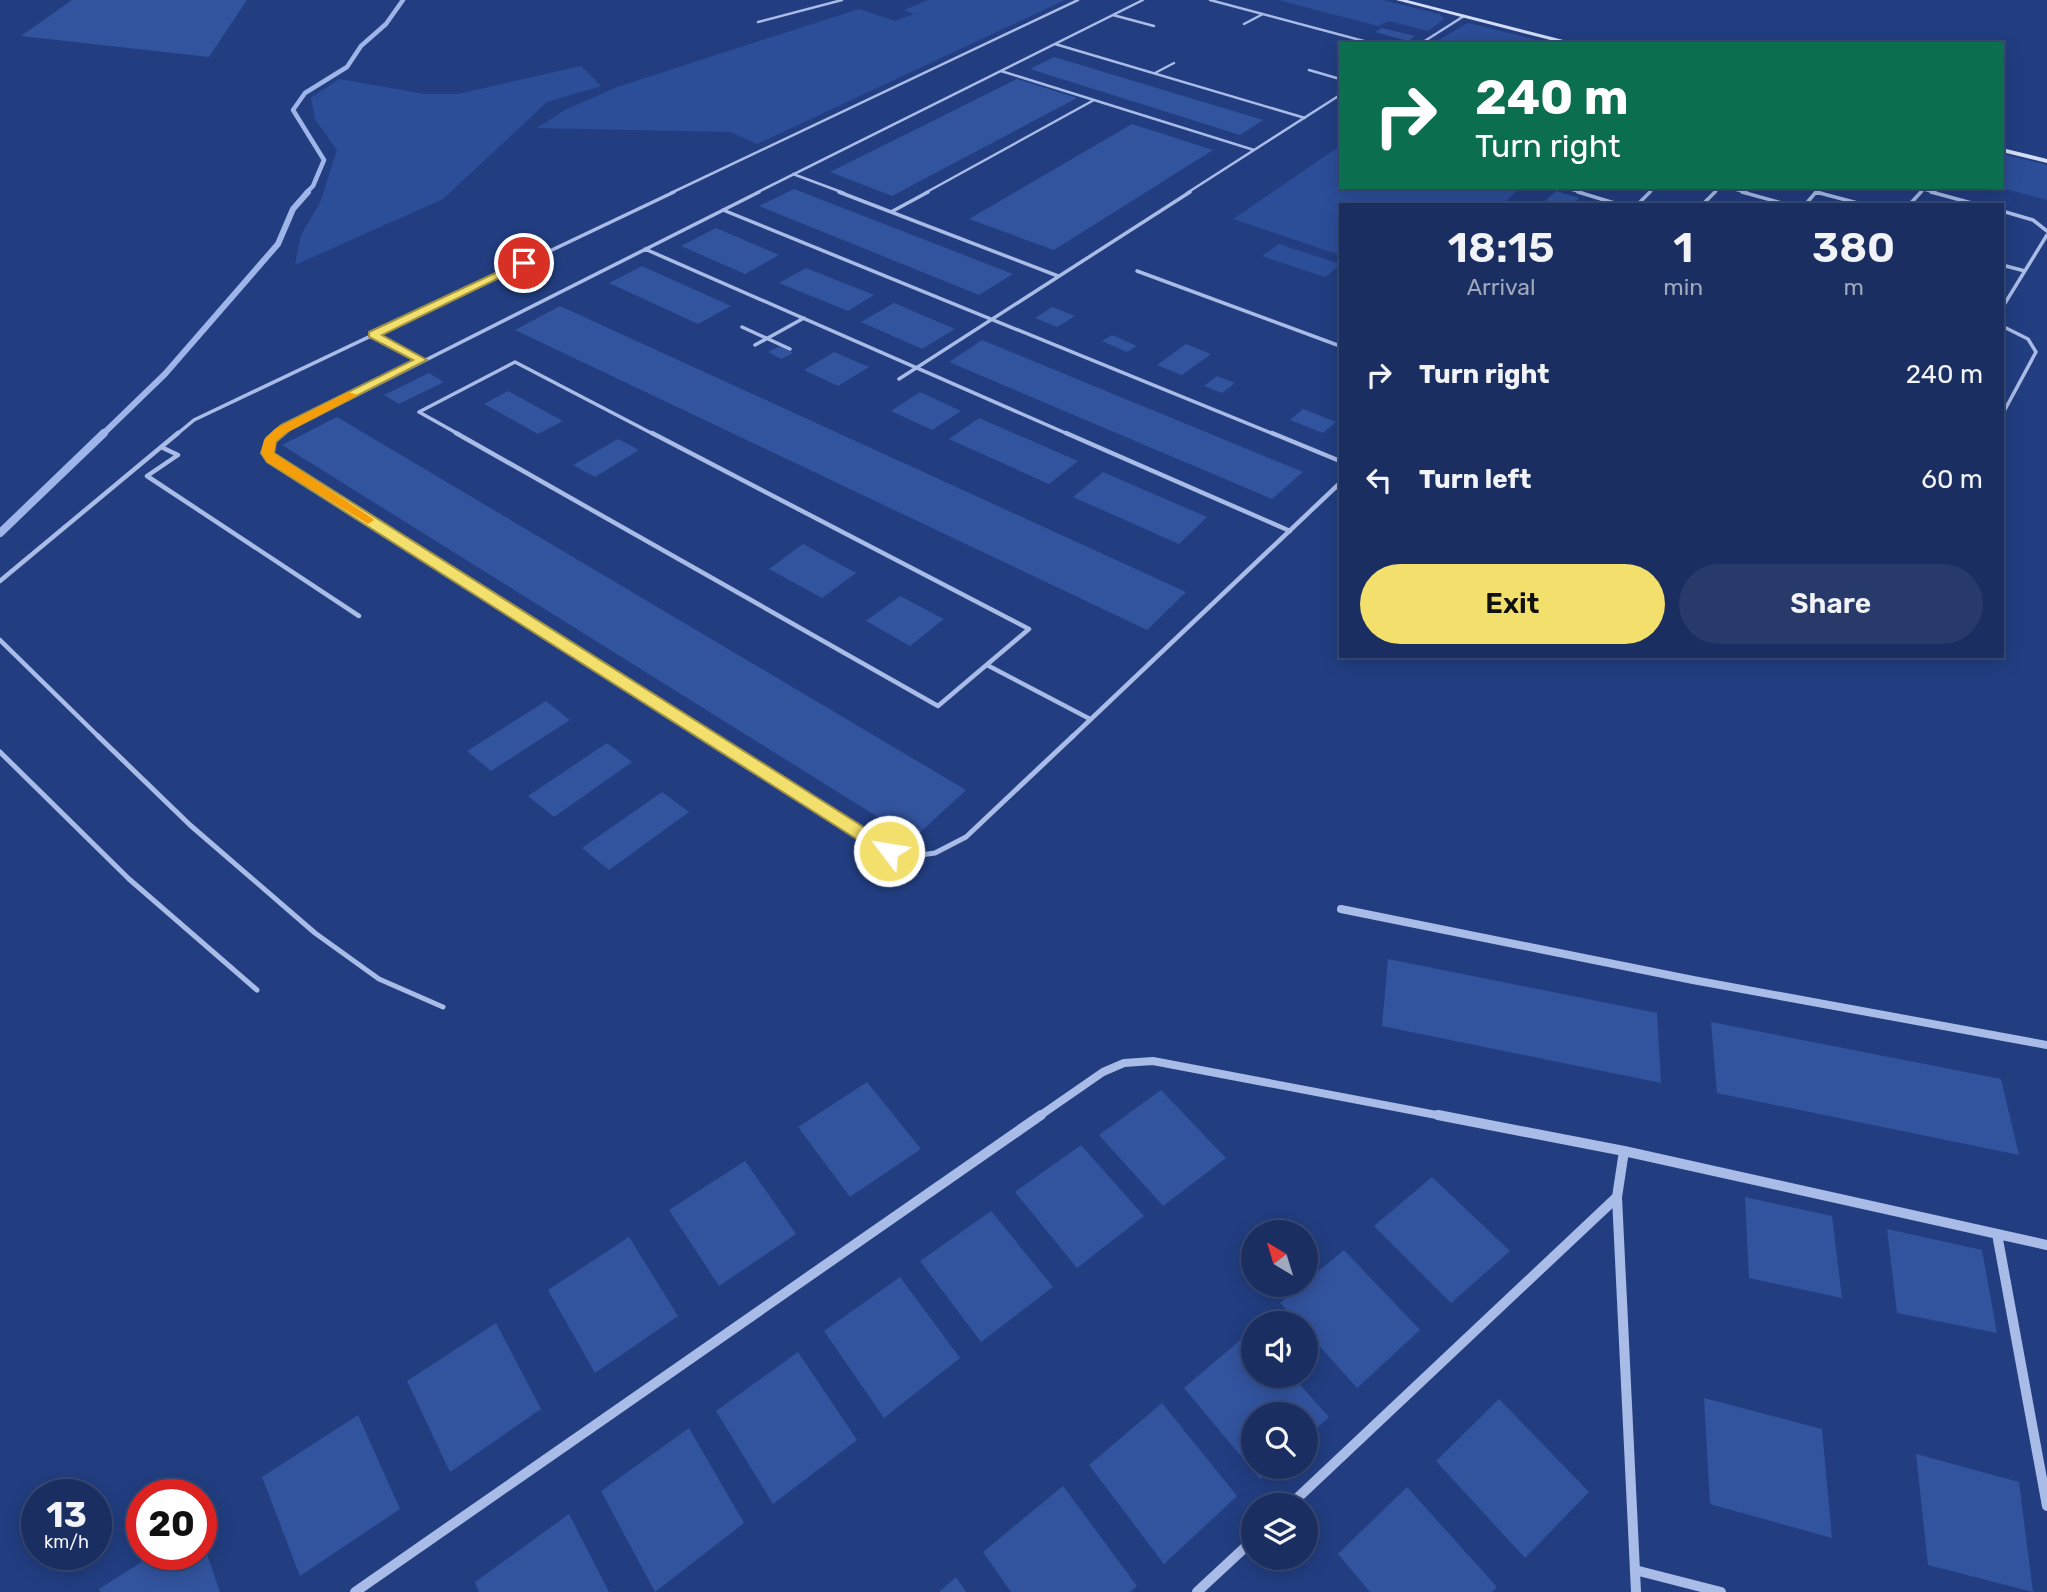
<!DOCTYPE html>
<html lang="en">
<head>
<meta charset="utf-8">
<style>
	:root { --surface:#1a2e61; --page:#273a6a; --text:#f1f3f6; --muted:#9fa8bd; --line:#384a76; --accent:#f3df6c }
	body { margin:0; font-family:Rubik,sans-serif; background:var(--page); color:var(--text); height:100vh; display:flex; flex-direction:column; font-size:26px; white-space:nowrap }
	* { box-sizing:border-box; margin:0 }
	p { font-size:23px; color:var(--muted) }
	.icon { flex:none; width:38px; height:38px; fill:none; stroke:currentColor; stroke-width:2; stroke-linecap:round; stroke-linejoin:round }
	.map { position:relative; flex:1; overflow:hidden }
	.side { position:absolute; left:1339px; top:203px; width:665px; height:455px; display:flex; flex-direction:column; background:var(--surface); border-radius:0px; box-shadow:0 4px 18px #0003,0 0 0 2px var(--line) }
	.side>* { flex:none }
	.hud { position:absolute; left:1339px; top:42px; width:665px; height:147px; border-radius:0px; box-shadow:0 4px 18px #0003,0 0 0 2px var(--line); background:#0b6e4f; color:#fff; overflow:hidden }
	.needle { width:46px; rotate:322deg }
	.buttons { position:absolute; left:1241px; top:1220px; display:grid; gap:14px }
	.buttons a { display:grid; place-items:center; width:77px; height:77px; border-radius:50%; background:var(--surface); box-shadow:0 4px 18px #0003,0 0 0 2px var(--line); font-size:35px }
	.speed { position:absolute; left:21px; top:1479px; display:flex; gap:14px; font-size:35px; font-weight:700; text-align:center }
	.speed>* { display:grid; place-content:center; width:91px; height:91px; border-radius:50%; background:var(--surface); box-shadow:0 4px 18px #0003,0 0 0 2px var(--line); line-height:1 }
	.speed small { font-size:18px; font-weight:400 }
	.speed .limit { border:10px solid #d22; background:#fff; color:#111 }
	.pin { position:absolute; display:grid; place-items:center; width:60px; height:60px; color:#fff; margin:-30px; border:4px solid #fff; border-radius:50%; box-shadow:0 2px 7px #0007 }
	.me { position:absolute; width:77px; margin:-38px; rotate:301deg; stroke-linejoin:round; filter:drop-shadow(0 0 5px #0008) }
	.turn { display:flex; align-items:center; gap:24px; height:147px; padding:0 21px; font-size:32px }
	.turn .icon { width:91px; height:91px; stroke-width:2.5 }
	.turn b { display:block; font-size:49px; line-height:60px }
	.eta { display:flex; justify-content:space-evenly; align-items:center; height:119px; text-align:center }
	.eta b { font-size:42px; font-weight:600; line-height:49px }
	.action { display:flex; gap:14px; margin-top:auto; padding:14px 21px }
	.action a { flex:1; height:80px; border-radius:42px; background:var(--accent); color:#111; font-size:28px; font-weight:600; line-height:80px; text-align:center }
	.action a+a { background:var(--page); color:var(--text) }
	ul { padding:0; list-style:none }
	li { display:flex; align-items:center; gap:21px; height:105px; padding:0 21px }
	li div { flex:1 }
	li b { display:block; font-size:26px }
	li em { font-style:normal }
	.map>svg:first-child { display:block }
</style>
</head>
<body>
<div class="map">
<svg width="2047" height="1592" viewBox="0 0 2047 1592">
	<rect width="100%" height="100%" fill="#223e81"/>
	<path fill="#2c4e99" d="M928,0h137l-308,144 -26,-12 -194,-4 28,-18 52,-23 242,-78 36,12 19,-7 -10,-4z
		M1278,0h104l57,14 5,5 -16,12 -39,-10 -11,5z
		M1468,23l86,21h-108l-9,-3z
		M581,66l20,20 -54,16 -104,97 -148,66 6,-30 19,-32 17,-53 -22,-31 -4,-21 28,-19 85,15h34z
		M1340,146v41h182l-21,18h-161v50l-107,-36z
		M2002,154l45,11v35l-49,-13h4z
		M1279,244l61,20v1l-15,12 -63,-21z"/>
	<g fill="none" stroke-linecap="round" stroke-linejoin="round">
		<path stroke="#9db5e9" stroke-width="4.5" d="M306,193l7,-7 11,-26 -31,-50 12,-17 42,-26 14,-21 25,-22 17,-24"/>
		<path stroke="#9db5e9" stroke-width="6" d="M102,435l63,-61 113,-130 15,-35 15,-17"/>
		<path stroke="#9db5e9" stroke-width="8" d="M0,533l104,-100"/>
	</g>
	<path fill="#32539e" d="M72,0h175l-38,57 -188,-21z
		M1382,28l33,8 -7,5 -33,-9z
		M1054,57l209,63 -23,15 -210,-66z
		M1017,79l60,19 -185,98 -62,-24z
		M1132,124l81,26 -159,100 -85,-31z
		M794,189l219,85 -34,21 -220,-89z
		M1556,191l23,7 -7,7h-31z
		M716,228l63,27 -34,19 -64,-28z
		M642,266l89,40 -33,18 -89,-41z
		M806,268l68,27 -26,16 -69,-28z
		M894,303l61,26 -33,20 -61,-27z
		M560,306l626,286 -39,38 -632,-300z
		M1052,307l23,9 -18,11 -22,-9z
		M1112,335l25,11 -10,6 -25,-11z
		M982,340l321,132 -31,27 -323,-137z
		M1186,344l25,10 -29,21 -25,-10z
		M780,346l13,7 -12,6 -13,-7z
		M834,352l35,15 -31,19 -34,-16z
		M429,373l15,9 -45,22 -15,-9z
		M1217,376l18,7 -13,10 -18,-7z
		M508,391l55,30 -25,13 -54,-30z
		M920,392l41,19 -29,19 -41,-19z
		M1303,409l33,13 -13,11 -33,-13z
		M337,417l629,373 -53,49 -631,-394z
		M979,418l99,43 -29,23 -100,-45z
		M618,439l21,11 -44,27 -22,-12z
		M1103,472l104,45 -28,27 -106,-47z
		M803,544l53,29 -34,25 -53,-29z
		M900,596l44,23 -34,27 -44,-25z
		M546,701l24,19 -79,51 -24,-20z
		M607,743l25,19 -78,55 -26,-21z
		M662,792l27,20 -80,58 -27,-22z
		M1388,959l269,54 4,70 -279,-57z
		M1711,1022l290,57 18,76 -302,-62z
		M867,1082l54,67 -71,48 -52,-70z
		M1161,1090l65,68 -63,48 -64,-71z
		M1081,1145l63,71 -67,52 -62,-76z
		M745,1161l51,73 -77,52 -50,-76z
		M1432,1177l78,74 -59,52 -77,-77z
		M1745,1197l87,19 10,82 -93,-20z
		M991,1211l62,76 -72,55 -61,-81z
		M1887,1229l95,21 15,83 -100,-20z
		M629,1237l49,79 -83,57 -47,-83z
		M1344,1250l76,80 -63,58 -51,-57v-8h-7l-19,-20z
		M900,1277l60,81 -76,60 -60,-87z
		M496,1323l45,86 -91,63 -43,-91z
		M1252,1330l1,46h39l37,41 -23,21v-24h-53v52h21l-14,13 -76,-91z
		M798,1352l59,88 -84,64 -57,-93z
		M1704,1398l118,31 10,109 -122,-34z
		M1499,1399l90,93 -64,66 -89,-97z
		M1162,1403l75,93 -73,68 -75,-99z
		M358,1415l42,94 -100,67 -38,-99z
		M689,1428l55,95 -89,69 -54,-101z
		M1916,1454l103,28 14,110 -105,-27z
		M1063,1486l74,100 -7,6h-119l-28,-40z
		M1407,1487l90,100 -5,5h-122l-32,-38z
		M569,1514l40,78h-130l-4,-10z
		M202,1539l18,53h-120l-1,-3 55,-35h47z
		M956,1577l10,15h-27z"/>
	<g fill="none" stroke-linecap="round" stroke-linejoin="round">
		<path stroke="#a9bce8" stroke-width="2.5" d="M1210,0l165,44
			M1113,15l41,11
			M758,22l84,-22
			M1244,24l19,-10
			M1055,44l250,74
			M1420,44l44,-28
			M1309,70l31,9
			M1001,71l253,79
			M1155,73l19,-10
			M793,174l51,19
			M1562,187l21,6
			M1725,187l23,6
			M1914,187l23,6
			M671,193l407,-193
			M756,193l387,-193
			M925,193l169,-93
			M1187,193l153,-98
			M1649,193l6,-6
			M1714,193l6,-6
			M1815,193h7
			M1920,193l3,-3"/>
		<path stroke="#a9bce8" stroke-width="3.5" d="M839,192l219,84
			M1578,192l43,13
			M1742,192l47,13
			M1931,192l48,13
			M1637,205l13,-13
			M1702,205l13,-13
			M1805,205l11,-13 49,13
			M1909,205l12,-13
			M723,210l553,225
			M2002,211l31,9 14,11
			M891,212l37,-20
			M645,249l425,186
			M2002,265l23,6
			M1137,271l203,75
			M2002,308l45,-73
			M2002,326l26,13 8,13 -34,63
			M742,327l48,22
			M373,335l48,25
			M755,345l49,-27
			M899,379l291,-187
			M176,435l18,-15 480,-228
			M277,435l482,-243
			M460,435l-41,-23 96,-50 140,73"/>
		<path stroke="#a9bce8" stroke-width="4.5" d="M279,433l-9,7 -3,13 5,6 438,279
			M456,433l482,273 91,-77 -377,-196
			M1066,433l224,98
			M1272,433l68,28
			M161,447l17,8 -31,21 212,140
			M0,581l178,-148
			M0,640l100,98
			M987,665l103,54
			M1071,738l269,-255"/>
		<path stroke="#a9bce8" stroke-width="5" d="M98,736l92,89 125,108 64,46 64,28
			M707,736l173,110 33,10 22,-3 31,-16 107,-101
			M0,752l129,127 128,111"/>
		<path stroke="#a9bce8" stroke-width="8" d="M1341,909l352,71 354,65
			M1038,1117l65,-45 21,-9 29,-2 294,56"/>
		<path stroke="#a9bce8" stroke-width="10" d="M1438,1115l186,36 423,94
			M1617,1197l19,395
			M1997,1234l50,272
			M1290,1505l327,-308 7,-46
			M1635,1570l86,22
			M355,1592l686,-477
			M1197,1592l56,-52"/>
		<path fill="#d3def6" fill-rule="evenodd" d="M1396,0h11l172,44h-13z
			M2002,148l45,11v4l-45,-11z"/>
	</g>
	<path fill="#f3df6c" stroke="#9e9146" stroke-width="2" d="M521,261l9,2 -148,72 45,25 -137,70 -14,12 -2,11 621,394 2,4 -2,5h-12l-616,-394 -6,-9 5,-15 15,-13 132,-65 -44,-23v-5z"/>
	<path fill="#f59e0b" d="M348,392l10,3 -74,39 -8,7 -2,12 98,65 2,2 -6,4 -101,-62 -6,-9 3,-13 11,-11z"/>
</svg>
<div class="buttons">
<a><svg class="needle" viewBox="-14 -14 28 28"><path d="M0-13l5 13h-10z" fill="#e53935"/><path d="M0 13l5-13h-10z" fill="#9fa8bd"/></svg></a>
<a><svg class="icon" aria-label="sound" viewBox="0 0 24 24"><path d="M4 9h4l5-4v14l-5-4H4zM17 9q2 3 0 6"/></svg></a>
<a><svg class="icon" aria-label="search" viewBox="0 0 24 24"><circle cx="10" cy="10" r="6"/><path d="M15 15l6 6"/></svg></a>
<a><svg class="icon" aria-label="layers" viewBox="0 0 24 24"><path d="M12 4l9 5-9 5-9-5zM3 14l9 5 9-5"/></svg></a>
</div>
<div class="speed"><div>13<small>km/h</small></div><div class="limit">20</div></div>
<div class="pin" style="left:524px;top:263px;background:#d93025"><svg class="icon" aria-label="arrive" viewBox="0 0 24 24"><path d="M6 21V4h12l-3 4 3 4H6"/></svg></div>
<svg class="me" style="left:889px;top:851px" viewBox="-20 -20 40 40"><circle r="17" fill="#f3df6c" stroke="#fff" stroke-width="3"/><path d="M0-11L8 9 0 5-8 9z" fill="#fff"/></svg>
<div class="hud">
<div class="turn"><svg class="icon" aria-label="right" viewBox="0 0 24 24"><path d="M7 20v-9h11M14 6l5 5-5 5"/></svg><div><b>240 m</b>Turn right</div></div>
</div>
<section class="side">
<div class="eta">
<div><b>18:15</b><p>Arrival</p></div>
<div><b>1</b><p>min</p></div>
<div><b>380</b><p>m</p></div>
</div>
<ul>
<li><svg class="icon" aria-label="right" viewBox="0 0 24 24"><path d="M7 20v-9h11M14 6l5 5-5 5"/></svg><div><b>Turn right</b></div><em>240 m</em></li>
<li><svg class="icon" aria-label="left" viewBox="0 0 24 24"><path d="M17 20v-9H6M10 6l-5 5 5 5"/></svg><div><b>Turn left</b></div><em>60 m</em></li>
</ul>
<div class="action"><a>Exit</a><a>Share</a></div>
</section>
</div>
</body>
</html>
